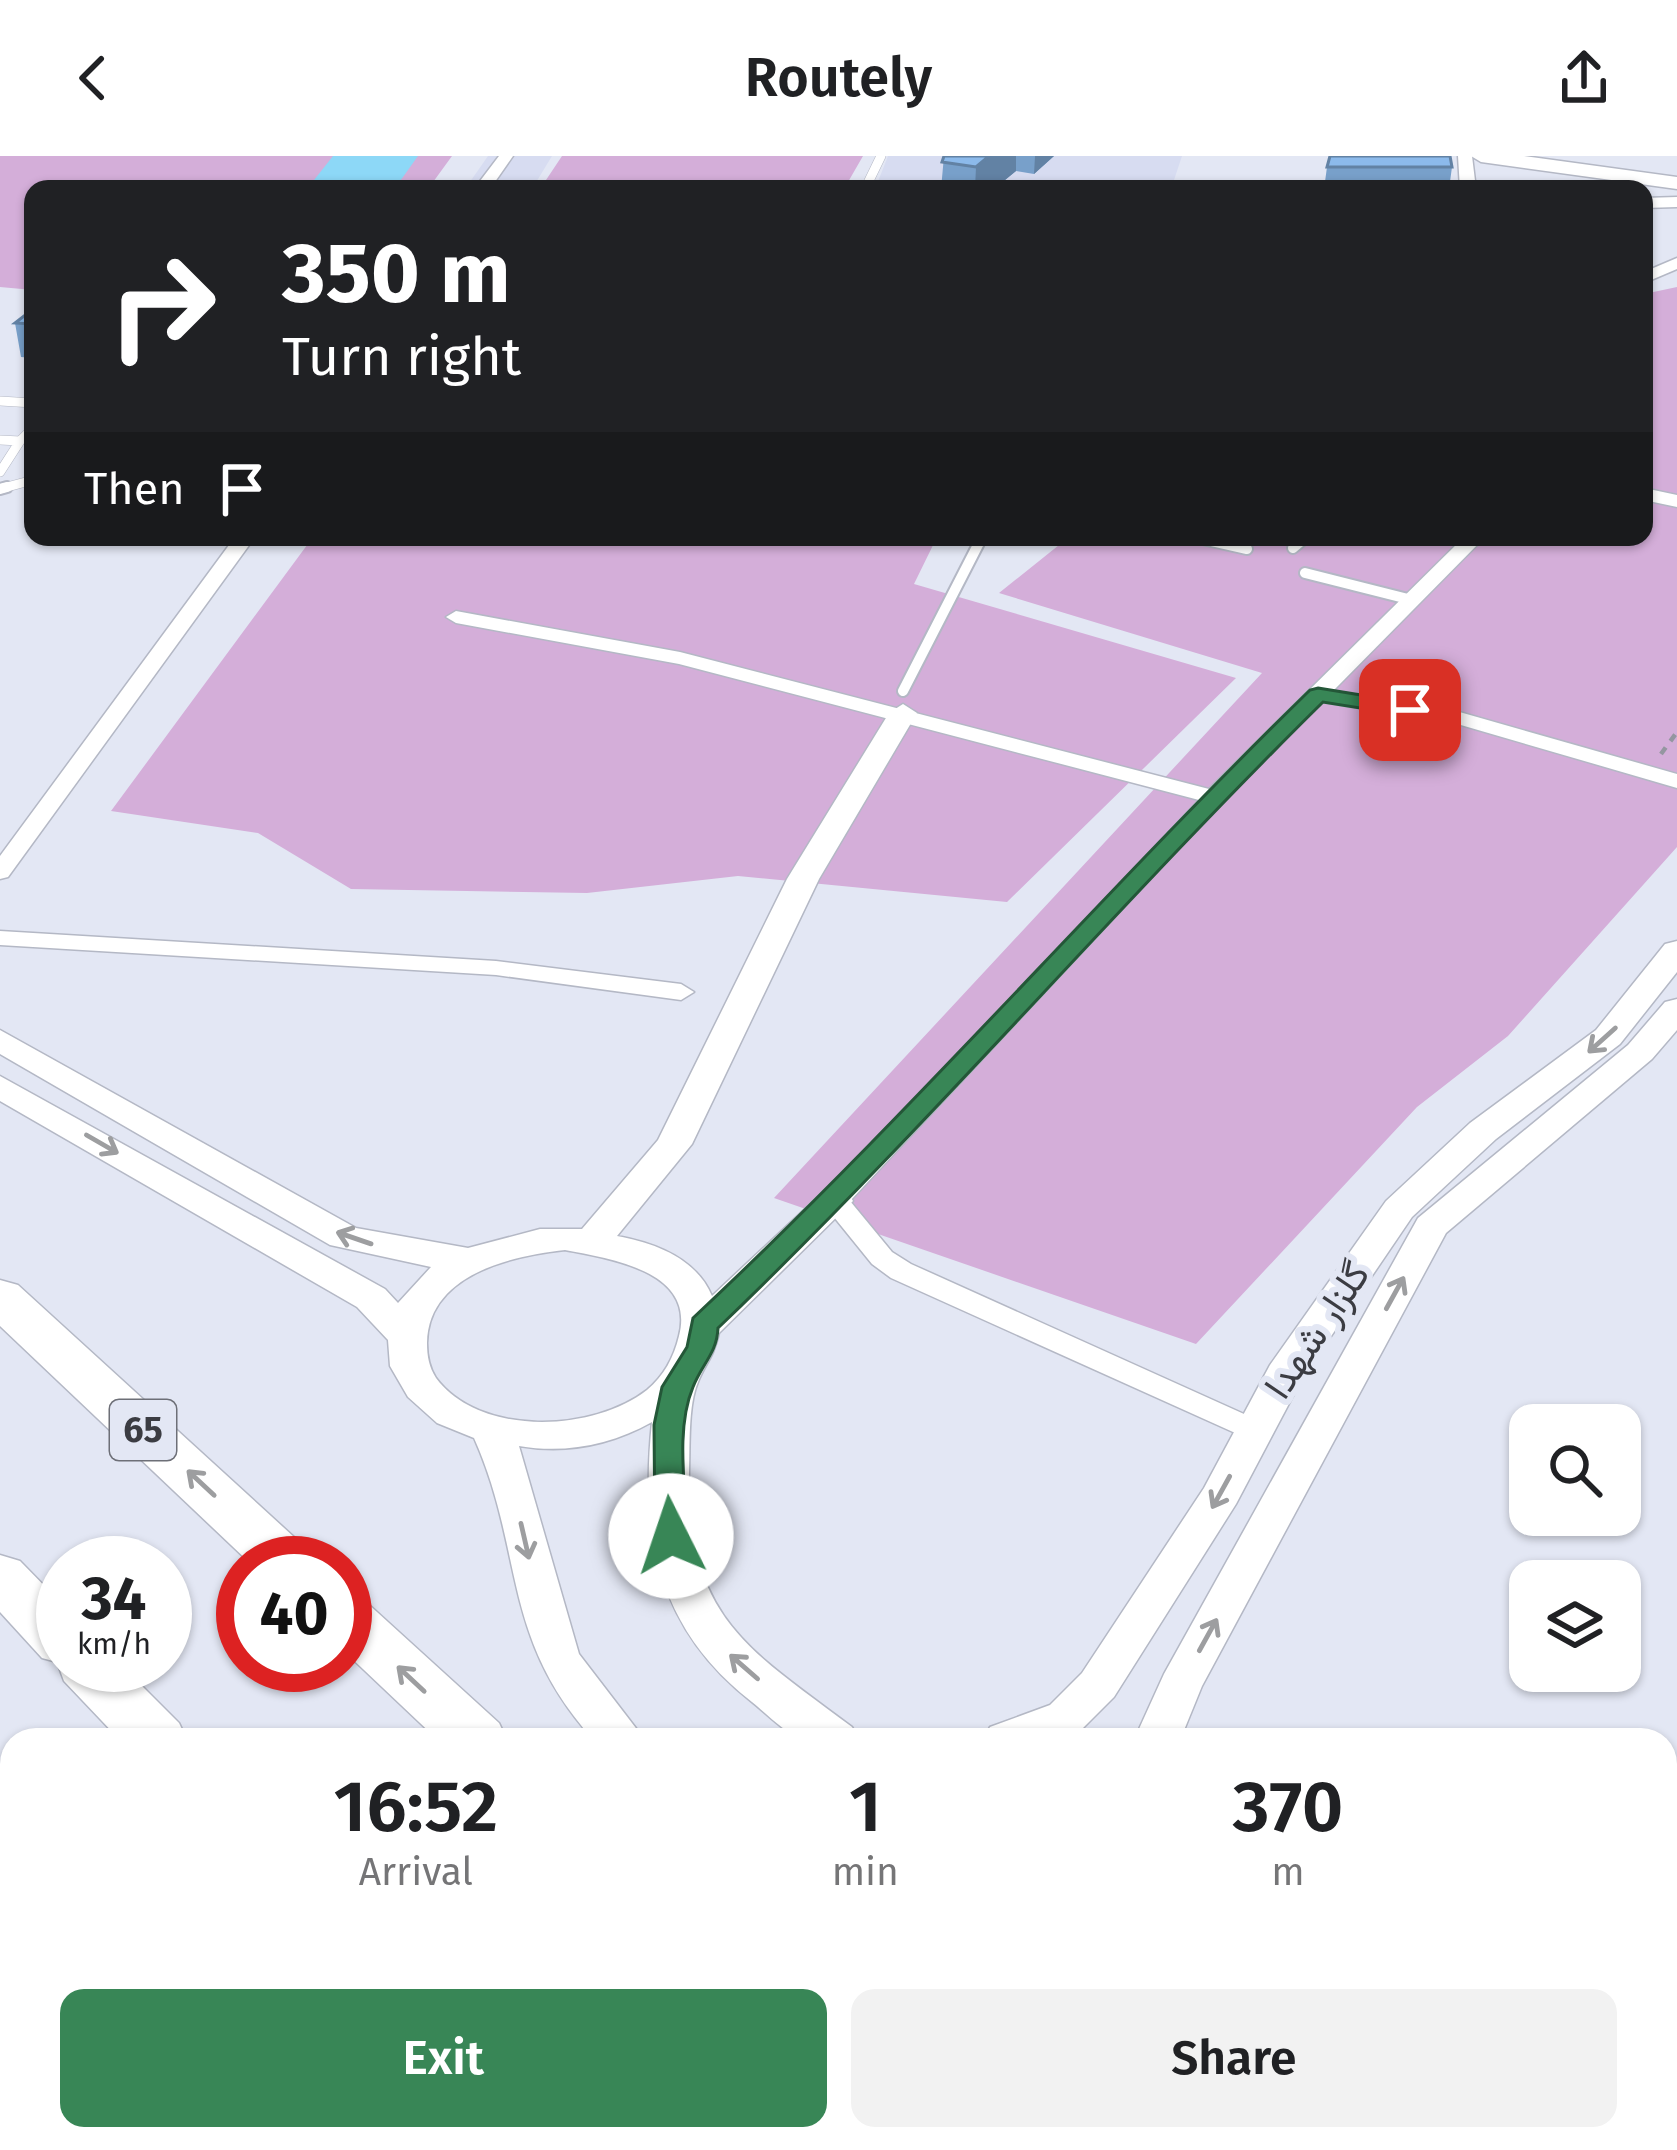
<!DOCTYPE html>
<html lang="en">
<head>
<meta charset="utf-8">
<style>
	:root { --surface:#fff; --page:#f2f2f2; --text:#202124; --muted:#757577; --accent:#388656 }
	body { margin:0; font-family:"Fira Sans",Vazirmatn,sans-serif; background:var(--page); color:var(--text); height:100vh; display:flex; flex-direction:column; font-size:45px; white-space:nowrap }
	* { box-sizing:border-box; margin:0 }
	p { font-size:39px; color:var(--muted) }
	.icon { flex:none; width:66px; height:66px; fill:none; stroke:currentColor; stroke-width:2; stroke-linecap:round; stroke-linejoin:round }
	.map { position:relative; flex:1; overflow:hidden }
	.side { position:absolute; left:0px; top:1572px; width:1677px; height:423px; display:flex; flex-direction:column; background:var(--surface); border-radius:36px 36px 0 0; box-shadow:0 3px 9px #0004 }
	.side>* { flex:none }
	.hud { position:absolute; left:24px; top:24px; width:1629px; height:366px; border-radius:24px; box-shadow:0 3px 9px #0004; background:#202124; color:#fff; overflow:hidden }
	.controls { position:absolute; left:1509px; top:1248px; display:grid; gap:24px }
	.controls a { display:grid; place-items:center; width:132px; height:132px; border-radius:24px; background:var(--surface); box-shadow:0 3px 9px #0004; font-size:60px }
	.speed { position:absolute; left:36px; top:1380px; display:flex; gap:24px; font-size:60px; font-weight:700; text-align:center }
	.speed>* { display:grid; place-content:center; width:156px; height:156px; border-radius:50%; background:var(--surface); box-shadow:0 3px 9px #0004; line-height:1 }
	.speed small { font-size:30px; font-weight:400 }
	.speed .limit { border:18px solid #d22; background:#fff; color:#111 }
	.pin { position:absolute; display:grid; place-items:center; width:102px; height:102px; color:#fff; margin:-51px; border-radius:24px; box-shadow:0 6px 18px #0006 }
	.me { position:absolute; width:132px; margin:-66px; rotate:356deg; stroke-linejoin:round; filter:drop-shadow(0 0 9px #0008) }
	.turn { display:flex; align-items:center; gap:42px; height:252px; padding:0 60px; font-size:54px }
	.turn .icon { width:156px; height:156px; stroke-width:2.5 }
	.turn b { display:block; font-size:84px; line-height:102px }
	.then { display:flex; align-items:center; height:114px; padding:0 60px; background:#0003; gap:24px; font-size:45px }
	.eta { display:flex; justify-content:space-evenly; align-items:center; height:204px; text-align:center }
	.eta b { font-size:72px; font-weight:600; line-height:84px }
	.cta { display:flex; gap:24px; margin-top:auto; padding:24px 60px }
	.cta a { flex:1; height:138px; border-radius:24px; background:var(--accent); color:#fff; font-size:48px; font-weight:600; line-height:138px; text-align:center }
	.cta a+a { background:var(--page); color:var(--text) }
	header { display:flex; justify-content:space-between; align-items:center; height:156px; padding:0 60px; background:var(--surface); font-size:54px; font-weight:600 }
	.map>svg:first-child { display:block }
</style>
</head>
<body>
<header><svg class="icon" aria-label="back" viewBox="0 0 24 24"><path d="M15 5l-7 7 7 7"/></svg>Routely<svg class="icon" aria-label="share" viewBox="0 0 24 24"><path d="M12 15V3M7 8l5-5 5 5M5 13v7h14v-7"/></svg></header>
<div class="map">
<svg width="1677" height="1994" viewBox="0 0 1677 1994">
	<rect width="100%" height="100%" fill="#e3e7f4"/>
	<path fill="#d7dcf1" d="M488,0h64l-20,33h-67z
		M888,0h294l-11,33h-296z"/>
	<path fill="#d4aed9" d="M0,0h452l-24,33h-395v101l-33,-3z
		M562,0h301l-19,33h-304z
		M1677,131v560l-169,189 -91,71 -221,237 -422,-146 488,-525 -263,-80 70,-56h575v-243z
		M313,381h624l-23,47 322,94 -229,224 -269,-26 -151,17 -236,-4 -93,-56 -147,-22z"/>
	<path fill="#8dd8f7" d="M333,0h85l-20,28 -84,-4z"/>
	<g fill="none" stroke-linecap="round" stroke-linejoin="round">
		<g stroke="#b4b8c5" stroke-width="10">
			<path id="service-far1" d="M865,33l16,-33
				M0,245l33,2
				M0,284l20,1 13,-13
				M0,316l20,-31
				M0,333l33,-9"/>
		</g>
		<g stroke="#b4b8c5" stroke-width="14">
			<path id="service" d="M0,333l7,-2
				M1194,381l53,12
				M1293,392l13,-11
				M1305,417l107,27
				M903,535l79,-154"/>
		</g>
		<g stroke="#b4b8c5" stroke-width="3">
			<path id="minor" d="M499,0h14l-23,33h-16z
				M1458,0h14l4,33h-16z
				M1677,41v10l-33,1v-10z
				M1677,102v11l-33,14v-11z
				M1644,332l33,7v12l-33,-7z
				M235,381h20l-247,340 -8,2v-23z
				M1464,381h21l-152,154 123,20 221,63v14l-223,-65 -132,-21 -100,100 -372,399 42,51 19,12 353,159 4,7 -4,7 -11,4 -362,-163 -19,-14 -51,-63 378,-401 -520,-136 -223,-41 -10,-6 10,-6 224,41 529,137z
				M0,775l496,30 185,23 13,8 -13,8 -185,-25 -496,-30z"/>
		</g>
		<g stroke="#b4b8c5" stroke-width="3">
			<path id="tertiary" d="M1471,0h53l153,21v12l-196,-27z
				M903,548l14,9 -98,166 -127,265 -75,92c38,7 79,22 95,60l110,-103h26l5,8 -134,132c-6,26 -13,29 -21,49 -10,23 -8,64 -9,90 -2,146 59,177 163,255l7,13c-16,0 -41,5 -55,0 -18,-6 -38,-27 -52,-38 -94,-73 -112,-166 -100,-280 -41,23 -87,32 -133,24l60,208 66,86h-51c-94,-103 -69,-188 -120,-302l-37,-15 -29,-26 -18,-31 -2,-26 -31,-33 -357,-206v-25l385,213 13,14 33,-36 -101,-22 -330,-191v-24l356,198 112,20 72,-19h42l76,-89 129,-261 102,-166zM565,1094c46,9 131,21 114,86 -5,21 -15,40 -32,54 -54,42 -167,47 -211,-12 -7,-11 -9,-22 -9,-35 1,-68 83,-87 138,-93z
				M1677,785v31l-57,72 -124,95 -84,78 -110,162 -66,125 -122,193 -32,32 -27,11h-72l7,-13 60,-22 32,-32 122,-185 66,-123 116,-164 84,-78 126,-93 69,-86z
				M1677,843v31l-25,29 -206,174 -244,453 -22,54h-46l30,-66 254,-456 210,-173 37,-43z"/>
		</g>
		<g stroke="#b4b8c5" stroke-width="3">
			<path id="secondary" d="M1045,1983h62l5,11h-62z
				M1158,1983h60l5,11h-60z"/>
		</g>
		<g stroke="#b4b8c5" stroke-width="3">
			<path id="trunk" d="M0,1124l18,5 288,263 8,15h-64l-250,-237z
				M0,1399l20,6 43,44v60h58l58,58 8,17h-67l-56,-59 -7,-19 -15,-4 -42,-46z
				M345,1439l21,7 133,121 8,17h-69l-93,-88z
				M506,1983h75l5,11h-75z
				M871,1983h77l5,11h-77z"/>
		</g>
		<path stroke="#9496a0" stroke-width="4.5" stroke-dasharray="8 8" stroke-linecap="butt" d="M1661,598l16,-22"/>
		<use href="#service-far1" stroke="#fff" stroke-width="9"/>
		<use href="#service" stroke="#fff" stroke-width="10"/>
		<use href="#minor" fill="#fff" fill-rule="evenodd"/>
		<use href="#tertiary" fill="#fff" fill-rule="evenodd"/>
		<use href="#secondary" fill="#fff" fill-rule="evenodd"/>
		<use href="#trunk" fill="#fff" fill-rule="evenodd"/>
	</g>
	<path fill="#78a0ca" d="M944,0h110l-20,18 -18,-3 -22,18h-53z
		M1327,11h125l-3,22h-125z
		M33,153v49l-12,-1 -6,-34z"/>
	<path fill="#6282a4" d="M989,0h27v15l-22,18h-19l1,-22z
		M1035,0h19l-20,18z"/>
	<path fill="#8cbaeb" stroke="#6282a4" stroke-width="3" d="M944,0h45l-13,11 -34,-5z
		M1330,0h120l2,11h-125z
		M33,153v15l-18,-1z"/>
	<defs><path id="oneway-shaft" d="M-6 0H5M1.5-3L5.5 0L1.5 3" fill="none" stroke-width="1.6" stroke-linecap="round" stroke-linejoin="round" transform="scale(3)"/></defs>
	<g stroke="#9d9ea0">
		<use href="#oneway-shaft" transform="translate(1602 884) rotate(138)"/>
		<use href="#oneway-shaft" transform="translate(102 988) rotate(30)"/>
		<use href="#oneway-shaft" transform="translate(354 1082) rotate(-161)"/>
		<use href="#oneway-shaft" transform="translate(1395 1137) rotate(-61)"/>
		<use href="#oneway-shaft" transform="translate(201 1327) rotate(-137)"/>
		<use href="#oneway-shaft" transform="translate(1221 1336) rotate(119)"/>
		<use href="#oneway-shaft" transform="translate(525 1385) rotate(77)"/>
		<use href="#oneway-shaft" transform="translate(1208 1479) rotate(-61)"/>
		<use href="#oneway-shaft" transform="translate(744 1511) rotate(-139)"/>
		<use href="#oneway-shaft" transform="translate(411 1523) rotate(-137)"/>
	</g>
	<path fill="#388656" stroke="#245738" stroke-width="3" d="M1318,532l92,15 11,7 -11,6 -87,-14c-207,204 -395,425 -605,626 -1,25 -16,36 -25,59 -18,43 -7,103 -6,149l-4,9h-23l-5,-9 -1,-111 8,-38 25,-40 6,-29c215,-201 407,-423 617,-628z"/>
	<g text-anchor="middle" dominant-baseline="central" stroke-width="12" stroke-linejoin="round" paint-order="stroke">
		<rect fill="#e3e7f4" stroke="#6d6f77" stroke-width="3" x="110" y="1244" width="66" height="60" rx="9"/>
		<g font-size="36" font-weight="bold" fill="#3b3c42">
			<text x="143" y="1274">65</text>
		</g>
		<g font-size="39" fill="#3b3c42" stroke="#e3e7f4">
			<text transform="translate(1317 1174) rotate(-56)">گلزار شهدا</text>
		</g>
	</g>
</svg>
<div class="controls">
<a><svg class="icon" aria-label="search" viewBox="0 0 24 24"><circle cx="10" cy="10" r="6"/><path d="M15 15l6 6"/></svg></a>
<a><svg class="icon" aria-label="layers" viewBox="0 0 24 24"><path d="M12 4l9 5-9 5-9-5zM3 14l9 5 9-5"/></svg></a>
</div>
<div class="speed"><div>34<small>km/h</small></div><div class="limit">40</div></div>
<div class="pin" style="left:1410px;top:554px;background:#d93025"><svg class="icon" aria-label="arrive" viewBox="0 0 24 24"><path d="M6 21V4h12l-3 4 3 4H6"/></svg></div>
<svg class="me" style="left:671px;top:1380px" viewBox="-20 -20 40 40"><circle r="19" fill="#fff"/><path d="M0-13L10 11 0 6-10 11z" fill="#388656"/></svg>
<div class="hud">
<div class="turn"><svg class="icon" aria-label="right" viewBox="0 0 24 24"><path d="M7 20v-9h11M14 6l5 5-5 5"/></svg><div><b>350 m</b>Turn right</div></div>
<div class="then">Then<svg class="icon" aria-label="arrive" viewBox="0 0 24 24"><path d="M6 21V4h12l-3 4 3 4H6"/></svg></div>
</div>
<section class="side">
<div class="eta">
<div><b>16:52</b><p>Arrival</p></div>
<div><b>1</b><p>min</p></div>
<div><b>370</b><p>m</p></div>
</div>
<div class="cta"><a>Exit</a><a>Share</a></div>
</section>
</div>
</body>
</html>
